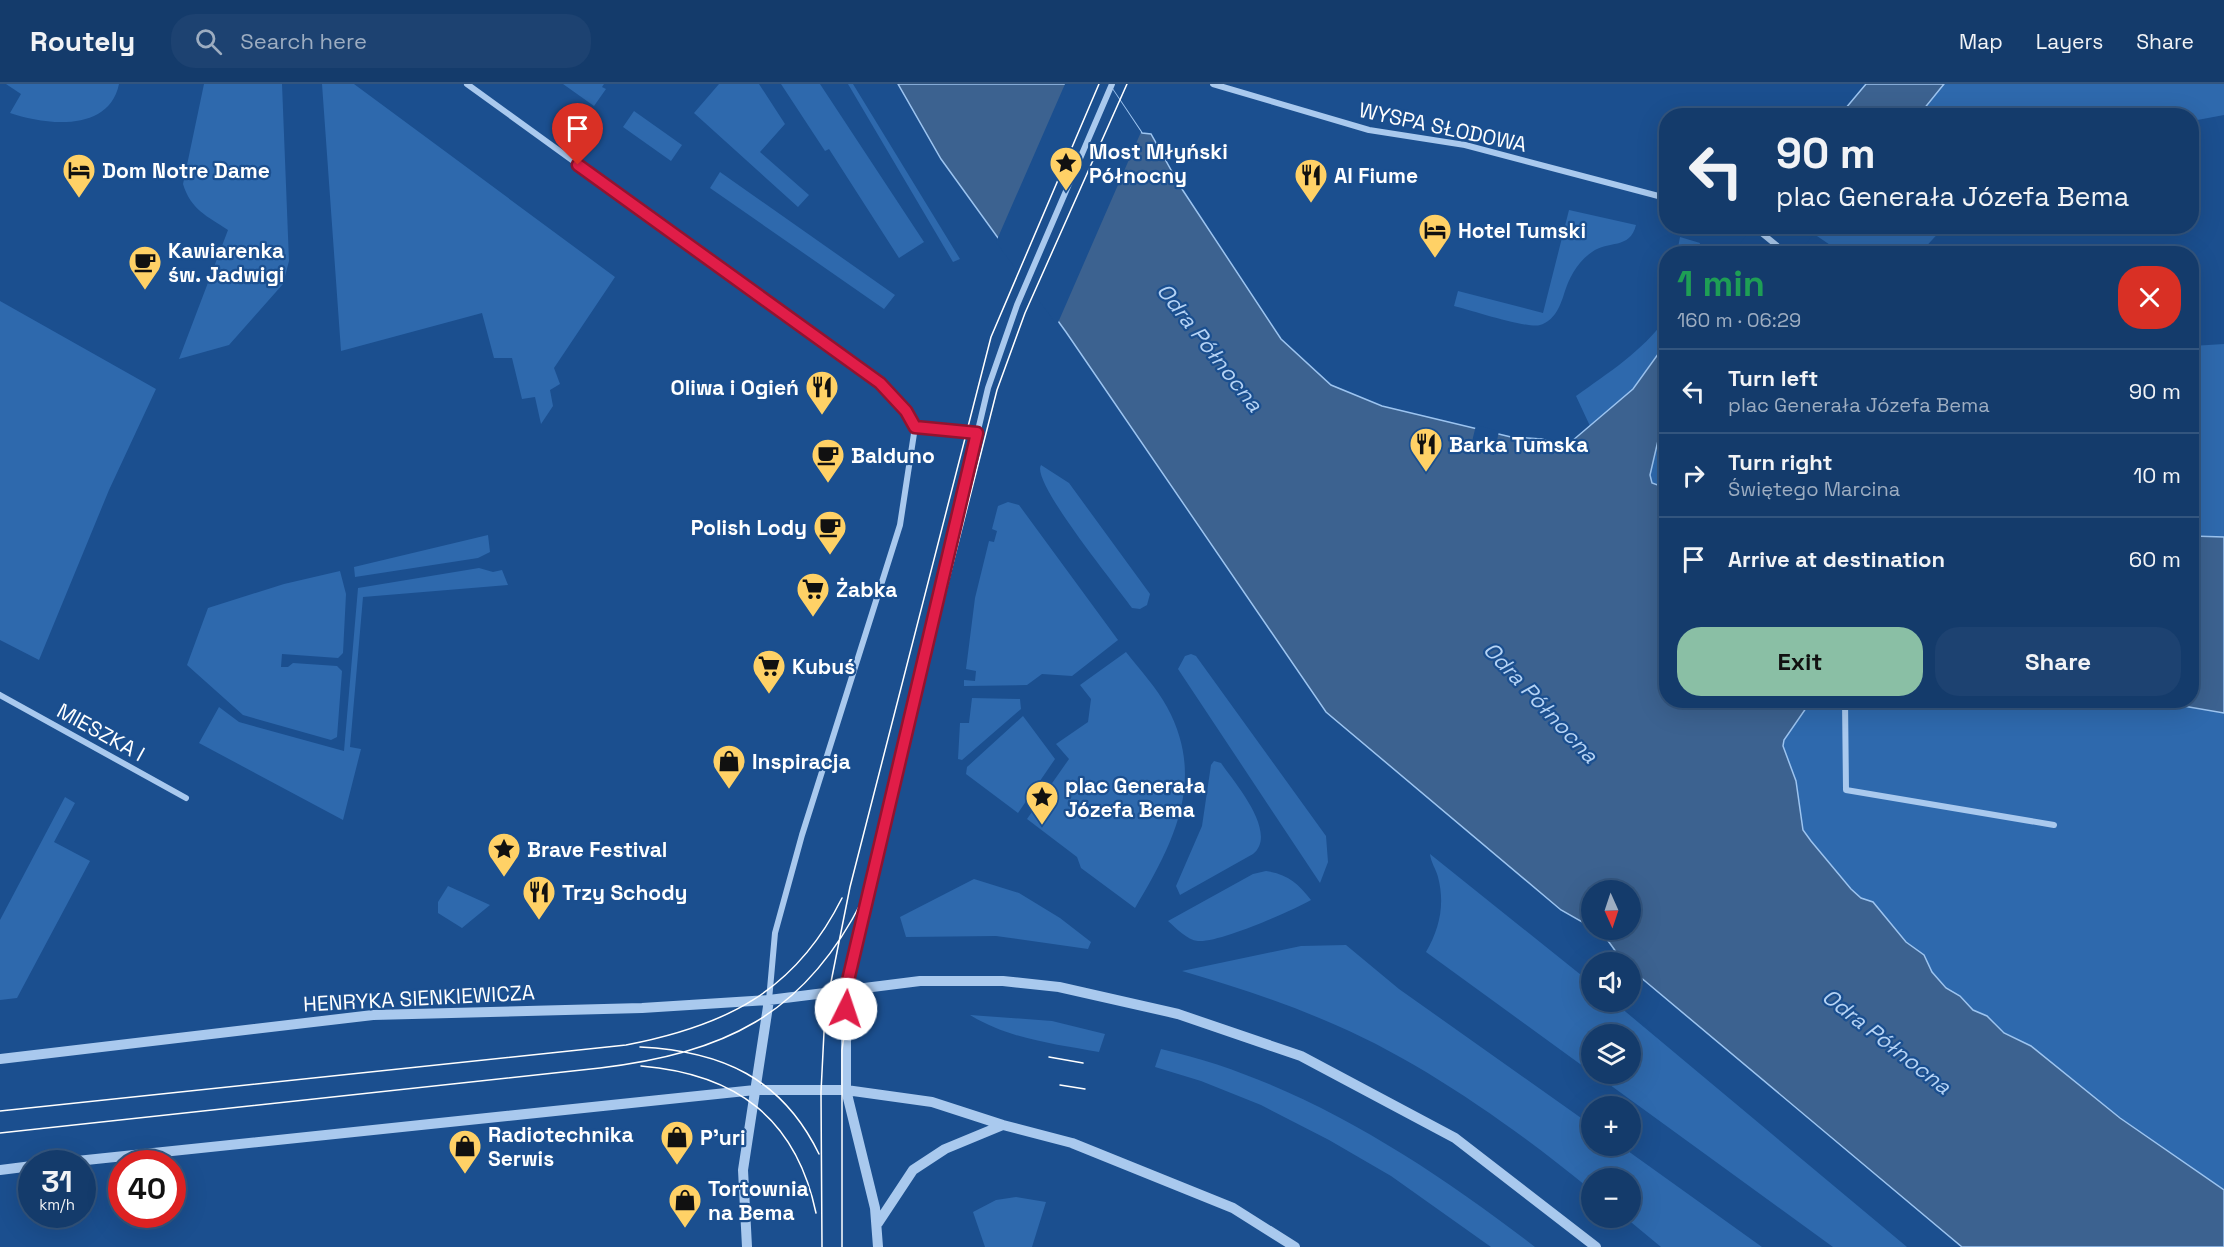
<!DOCTYPE html>
<html lang="en">
<head>
<meta charset="utf-8">
<style>
	:root { --surface:#143b6b; --page:#1d4271; --text:#f1f3f6; --muted:#9dadc1; --line:#33557e; --accent:#8abfa5 }
	body { margin:0; font-family:"Space Grotesk",sans-serif; background:var(--page); color:var(--text); height:100vh; display:flex; flex-direction:column; font-size:22px; white-space:nowrap }
	* { box-sizing:border-box; margin:0 }
	p { font-size:20px; color:var(--muted) }
	.icon { flex:none; width:33px; height:33px; fill:none; stroke:currentColor; stroke-width:2; stroke-linecap:round; stroke-linejoin:round }
	.map { position:relative; flex:1; overflow:hidden }
	.sheet { position:absolute; left:1659px; top:162px; width:540px; height:462px; display:flex; flex-direction:column; background:var(--surface); border-radius:24px; box-shadow:0 6px 24px #0002,0 0 0 2px var(--line) }
	.sheet>* { flex:none }
	.guide { position:absolute; left:1659px; top:24px; width:540px; height:126px; border-radius:24px; box-shadow:0 6px 24px #0002,0 0 0 2px var(--line); background:#143b6b; color:var(--text); overflow:hidden }
	.needle { width:39px; rotate:177deg }
	.buttons { position:absolute; left:1581px; top:796px; display:grid; gap:12px }
	.buttons a { display:grid; place-items:center; width:60px; height:60px; border-radius:50%; background:var(--surface); box-shadow:0 6px 24px #0002,0 0 0 2px var(--line); font-size:30px }
	.speed { position:absolute; left:18px; top:1066px; display:flex; gap:12px; font-size:30px; font-weight:700; text-align:center }
	.speed>* { display:grid; place-content:center; width:78px; height:78px; border-radius:50%; background:var(--surface); box-shadow:0 6px 24px #0002,0 0 0 2px var(--line); line-height:1 }
	.speed small { font-size:15px; font-weight:400 }
	.speed .limit { border:9px solid #d22; background:#fff; color:#111 }
	.pin { position:absolute; display:grid; place-items:center; width:51px; height:51px; color:#fff; margin:-62px -26px; border-radius:50% 50% 50% 0; rotate:-45deg; box-shadow:0 0 6px #0007 }
	.pin .icon { rotate:45deg }
	.me { position:absolute; width:66px; margin:-33px; rotate:4deg; stroke-linejoin:round; filter:drop-shadow(0 0 4px #0008) }
	.turn { display:flex; align-items:center; gap:21px; height:126px; padding:0 18px; font-size:27px }
	.turn .icon { width:78px; height:78px; stroke-width:2.5 }
	.turn b { display:block; font-size:42px; line-height:51px }
	.round { display:grid; place-items:center; flex:none; width:63px; height:63px; border-radius:24px; background:var(--page) }
	.head { display:flex; align-items:center; justify-content:space-between; height:102px; padding:0 18px }
	h1 { font-size:36px; font-weight:800; line-height:45px; color:#1e9e55 }
	.cta { display:flex; gap:12px; margin-top:auto; padding:12px 18px }
	.cta a { flex:1; height:69px; border-radius:24px; background:var(--accent); color:#111; font-size:24px; font-weight:800; line-height:69px; text-align:center }
	.cta a+a { background:var(--page); color:var(--text) }
	ul { padding:0; list-style:none }
	li { display:flex; align-items:center; gap:18px; height:84px; padding:0 18px; border-top:2px solid var(--line) }
	li div { flex:1 }
	li b { display:block; font-size:22px }
	li em { font-style:normal }
	header { display:flex; align-items:center; gap:36px; box-sizing:border-box; height:84px; padding:0 30px; background:var(--surface); border-bottom:2px solid var(--line) }
	header strong { font-size:28px }
	nav { display:flex; gap:33px; margin-inline-start:auto; font-size:21px }
	.search { width:420px; height:54px; background:var(--page); display:flex; align-items:center; gap:15px; box-sizing:border-box; padding:0 21px; border-radius:24px; color:var(--muted); font-size:22px }
	.map>svg:first-child { display:block }
</style>
</head>
<body>
<header>
<strong>Routely</strong>
<div class="search"><svg class="icon" aria-label="search" viewBox="0 0 24 24"><circle cx="10" cy="10" r="6"/><path d="M15 15l6 6"/></svg>Search here</div>
<nav><a>Map</a><a>Layers</a><a>Share</a></nav>
</header>
<div class="map">
<svg width="2224" height="1163" viewBox="0 0 2224 1163">
	<rect width="100%" height="100%" fill="#1b4f8f"/>
	<path fill="#2e69ad" d="M6,0h113c-10,49 -74,41 -109,29l11,-19z
		M204,0h78l7,177 -6,23 -54,61 -50,14 49,-129c-21,-14 -37,-20 -45,-46z
		M322,0h32l261,193 -61,91 6,16 -10,6 3,16 -12,18 -6,-27 -13,2 -10,-41h-18l-12,-45 -141,38z
		M563,0h41l-2,3 4,2 -12,17z
		M719,0h40l26,40 -25,28 49,43 -11,12 -104,-94z
		M781,0h39l104,158 -25,16 -70,-109 -4,2z
		M848,0h5l107,175 -7,3z
		M1944,0h280v31l-32,6v-5h-273z
		M634,27l48,34 -11,16 -48,-34z
		M720,88l175,123 -11,14 -174,-121z
		M1569,126l67,15c-6,25 -28,15 -44,27 -15,10 -23,26 -28,42 -4,13 -10,27 -24,31 -12,4 -70,-15 -86,-19l4,-15 85,22z
		M1821,143h123l-24,26h-78l-28,-19z
		M1680,153l20,6 -2,10h-21z
		M0,217l156,88 -47,101 -70,170 -39,-20z
		M1666,234v25l-33,46 -43,37 -14,-30c32,-23 67,-45 90,-78z
		M2224,260v193l-32,-1v-190z
		M1666,330v74l-14,-5 -2,-8 13,-56z
		M1041,381l28,18 81,111 -3,11 -7,4 -8,-1c-14,-20 -102,-127 -91,-143z
		M1008,418l11,3 99,135 -46,36 -30,-2 -15,11 -63,1v-6l11,1 1,-10 -10,-2 9,-71 14,-57 5,1 3,-11 -5,-2 6,-23z
		M488,451l2,17 -12,6 -123,19 -1,-10z
		M479,484l14,4 9,-2 6,15 -145,12 -13,150 11,2 -18,71 -144,-77 20,-36 20,15 105,29 14,-163z
		M340,487l6,23 -3,59 -5,5 -56,-4 -1,13h7l5,-4 44,3 5,5 -5,66 -6,3 -88,-25 -56,-50 21,-57 76,-24z
		M1126,568c14,18 31,36 41,55 40,73 6,137 -32,201l-54,-40 -4,-11 -50,-38 42,-60 -13,-15 32,-22 3,-23 -11,-14z
		M1191,570l5,2 130,180 2,26 -8,21 -142,-214 7,-13z
		M972,614l48,1 1,10 -59,51 -4,-1 2,-36h9z
		M2154,616l70,13v477l-104,-72 -89,-72 -27,-13 -17,-17 -14,-6 -13,-14 -14,-8 -14,-16 -8,-17 -18,-13 -33,-40 -12,-4 -10,-9 -40,-48 -8,-11 -7,-49 -13,-35 1,-6 27,-39z
		M1023,632l32,43 -37,54 -52,-39 1,-7z
		M1214,677l7,2c13,19 58,70 32,91l-73,41 -4,-9 26,-60 9,-61z
		M65,713l10,6 -21,39 36,19 -73,137 -17,2v-80z
		M1430,770l161,129 1,19h22l293,245h-74l-238,-173h35v-39h-38l-1,37 -165,-120c14,-24 19,-48 12,-75 -2,-8 -7,-14 -8,-23z
		M1266,787c21,3 32,12 45,29 -19,11 -92,43 -113,41 -11,-1 -22,-13 -30,-20l85,-47z
		M974,795l45,14 41,25 31,24 -3,7 -92,-13 -90,1 -6,-20z
		M448,802l42,19 -28,23 -24,-15v-11z
		M1346,861l53,44 192,136 1,21h29l141,101h-101l-35,-29h4v-39h-38l-1,11c-77,-63 -174,-132 -267,-170 -47,-20 -94,-35 -142,-49l119,-25z
		M970,931l82,6 53,13 -6,18c-44,-8 -90,-13 -129,-37z
		M1161,965c137,31 264,113 374,198h-44l-100,-71 -62,-36 -68,-35 -60,-24 -46,-14z
		M1016,1113l30,5 -14,45h-47l-12,-35 23,-12z"/>
	<path fill="#3c6290" stroke="#9cc4f0" stroke-width="1.5" d="M898,0h211l33,49 9,1 29,52 101,153 50,46 51,21 129,31 31,2 23,8 68,-58 33,-46v71l-3,5 -13,56 2,8 14,5v212l145,1 -27,39 -1,6 13,35 7,49 8,11 40,48 10,9 12,4 33,40 18,13 8,17 14,16 14,8 13,14 14,6 17,17 27,13 89,72 104,72v57h-262l-323,-271 -8,-9 -1,-4c-13,-2 -20,-26 -33,-33h33v-39h-38l-1,36 -30,-17 -235,-198 -260,-380 -125,-173z
		M1866,0h78l-25,31h-79z
		M2192,452l32,1v176l-70,-12 38,-1z"/>
	<path fill="#1b4f8f" d="M1065,0h44l32,48 -84,193 -61,-83z
		M1752,143h53l9,7 -16,19h-60l-3,-2z
		M1476,341l23,6 -5,24 -24,-5z"/>
	<g fill="none" stroke-linecap="round" stroke-linejoin="round">
		<path stroke="#a9c9ee" stroke-width="6" d="M467,0l413,299 26,28 9,16
			M1213,0l156,46 96,15 201,53
			M1753,142l34,28
			M915,343l62,6
			M0,611l186,103
			M1845,616l1,90 208,35
			M846,905l142,-601 29,-83 95,-221
			M769,916l6,-67 27,-98 98,-310 15,-98"/>
		<path stroke="#a9c9ee" stroke-width="10" d="M846,905v101l29,118 3,39
			M0,975l373,-44 269,-7 127,-8 151,-19h83l56,6 119,27 123,42 154,82 141,109
			M48,1080l707,-74h91l86,12 71,23 69,18 161,65 62,39
			M0,1086l32,-4
			M878,1139l35,-53 32,-21 58,-24
			M747,1163l-4,-77 26,-170"/>
		<path stroke="#fff" stroke-width="1.5" d="M640,963c82,4 142,31 179,107
			M1049,973l34,6
			M641,982c95,8 155,52 175,147
			M1060,1001l25,4
			M0,1027l626,-66c99,-19 169,-53 216,-147
			M0,1049l600,-65c123,-15 204,-52 262,-167
			M822,1163l-1,-155 4,-80 25,-125 141,-550 108,-253
			M842,1163v-197l11,-84 10,-48 134,-528 28,-77 102,-229"/>
	</g>
	<g fill="none" stroke-linecap="round" stroke-linejoin="round">
		<g stroke="#92132f" stroke-width="15">
			<path id="route" d="M578,81l302,218 26,28 9,16 62,6 -131,556v20"/>
		</g>
		<use href="#route" stroke="#e11d48" stroke-width="10"/>
	</g>
	<defs>
		<g id="sight-pin" transform="scale(1.725)"><path d="M0 17L-7.5 6A9.5 9.5 0 1 1 7.5 6Z" fill="#ffd166" stroke="#1b4f8f"/><path d="M0-6L1.8-2.2L6-1.7L2.9 1.2L3.7 5.4L0 3.3L-3.7 5.4L-2.9 1.2L-6-1.7L-1.8-2.2Z" fill="#111"/></g>
		<g id="hotel-pin" transform="scale(1.725)"><path d="M0 17L-7.5 6A9.5 9.5 0 1 1 7.5 6Z" fill="#ffd166" stroke="#1b4f8f"/><path d="M-6-4.5h1.5V1H6V5H4.5V3h-9V5H-6ZM-4 0a1.8 1.8 0 1 1 3.6 0ZM.5 0V-2.5h3Q6-2.5 6 0Z" fill="#111"/></g>
		<g id="restaurant-pin" transform="scale(1.725)"><path d="M0 17L-7.5 6A9.5 9.5 0 1 1 7.5 6Z" fill="#ffd166" stroke="#1b4f8f"/><path d="M-5-6h1v4h1v-4h1v4h1v-4h1v5L-1.5 .5V6h-2V.5L-5-1ZM5-6V6H3V1.5H1.5Q1.5-4 5-6Z" fill="#111"/></g>
		<g id="cafe-pin" transform="scale(1.725)"><path d="M0 17L-7.5 6A9.5 9.5 0 1 1 7.5 6Z" fill="#ffd166" stroke="#1b4f8f"/><path d="M-5.5-4.5H6V0H3Q3 3.5 0 3.5H-2.5Q-5.5 3.5-5.5 0ZM3-3.2v2h1.7v-2ZM-6 4.5H4V6H-6Z" fill="#111"/></g>
		<g id="supermarket-pin" transform="scale(1.725)"><path d="M0 17L-7.5 6A9.5 9.5 0 1 1 7.5 6Z" fill="#ffd166" stroke="#1b4f8f"/><path d="M-6-5.5h2.5l.6 2H6L4.5 2H-2.5L-4.4-4H-6ZM-1.5 3.2a1.3 1.3 0 1 0 .1 0ZM3 3.2a1.3 1.3 0 1 0 .1 0Z" fill="#111"/></g>
		<g id="shop-pin" transform="scale(1.725)"><path d="M0 17L-7.5 6A9.5 9.5 0 1 1 7.5 6Z" fill="#ffd166" stroke="#1b4f8f"/><path d="M-5-2.5h2.3a2.7 3.5 0 0 1 5.4 0H5L5.5 6h-11ZM-1.5-2.5h3a1.5 2.3 0 0 0-3 0Z" fill="#111"/></g>
	</defs>
	<g fill-rule="evenodd">
		<use href="#sight-pin" x="1066" y="79"/>
		<use href="#hotel-pin" x="79" y="86"/>
		<use href="#restaurant-pin" x="1311" y="91"/>
		<use href="#hotel-pin" x="1435" y="146"/>
		<use href="#cafe-pin" x="145" y="178"/>
		<use href="#restaurant-pin" x="822" y="303"/>
		<use href="#restaurant-pin" x="1426" y="360"/>
		<use href="#cafe-pin" x="828" y="371"/>
		<use href="#cafe-pin" x="830" y="443"/>
		<use href="#supermarket-pin" x="813" y="505"/>
		<use href="#supermarket-pin" x="769" y="582"/>
		<use href="#shop-pin" x="729" y="677"/>
		<use href="#sight-pin" x="1042" y="713"/>
		<use href="#sight-pin" x="504" y="765"/>
		<use href="#restaurant-pin" x="539" y="808"/>
		<use href="#shop-pin" x="677" y="1053"/>
		<use href="#shop-pin" x="465" y="1062"/>
		<use href="#shop-pin" x="685" y="1116"/>
	</g>
	<g text-anchor="middle" dominant-baseline="central" stroke-width="4.5" stroke-linejoin="round" paint-order="stroke">
		<g font-size="21" fill="#fff" stroke="#1b4f8f">
			<text transform="translate(1443 43) rotate(12)">WYSPA SŁODOWA</text>
			<text transform="translate(101 648) rotate(29)">MIESZKA I</text>
			<text transform="translate(419 914) rotate(-3)">HENRYKA SIENKIEWICZA</text>
		</g>
		<g font-size="21" font-weight="bold" fill="#fff" stroke="#1b4f8f" text-anchor="start">
			<text x="1089" y="67">Most Młyński<tspan x="1089" dy="24">Północny</tspan></text>
			<text x="102" y="86">Dom Notre Dame</text>
			<text x="1334" y="91">Al Fiume</text>
			<text x="1458" y="146">Hotel Tumski</text>
			<text x="168" y="166">Kawiarenka<tspan x="168" dy="24">św. Jadwigi</tspan></text>
			<text x="799" y="303" text-anchor="end">Oliwa i Ogień</text>
			<text x="1449" y="360">Barka Tumska</text>
			<text x="851" y="371">Balduno</text>
			<text x="807" y="443" text-anchor="end">Polish Lody</text>
			<text x="836" y="505">Żabka</text>
			<text x="792" y="582">Kubuś</text>
			<text x="752" y="677">Inspiracja</text>
			<text x="1065" y="701">plac Generała<tspan x="1065" dy="24">Józefa Bema</tspan></text>
			<text x="527" y="765">Brave Festival</text>
			<text x="562" y="808">Trzy Schody</text>
			<text x="488" y="1050">Radiotechnika<tspan x="488" dy="24">Serwis</tspan></text>
			<text x="700" y="1053">Pʼuri</text>
			<text x="708" y="1104">Tortownia<tspan x="708" dy="24">na Bema</tspan></text>
		</g>
		<g font-size="22" font-style="italic" fill="#b5d3f5" stroke="#1b4f8f">
			<text transform="translate(1210 263) rotate(52)">Odra Północna</text>
			<text transform="translate(1541 618) rotate(47)">Odra Północna</text>
			<text transform="translate(1887 957) rotate(38)">Odra Północna</text>
		</g>
	</g>
</svg>
<div class="buttons">
<a><svg class="needle" viewBox="-14 -14 28 28"><path d="M0-13l5 13h-10z" fill="#e53935"/><path d="M0 13l5-13h-10z" fill="#9dadc1"/></svg></a>
<a><svg class="icon" aria-label="sound" viewBox="0 0 24 24"><path d="M4 9h4l5-4v14l-5-4H4zM17 9q2 3 0 6"/></svg></a>
<a><svg class="icon" aria-label="layers" viewBox="0 0 24 24"><path d="M12 4l9 5-9 5-9-5zM3 14l9 5 9-5"/></svg></a>
<a>+</a>
<a>−</a>
</div>
<div class="speed"><div>31<small>km/h</small></div><div class="limit">40</div></div>
<div class="pin" style="left:578px;top:81px;background:#d93025"><svg class="icon" aria-label="arrive" viewBox="0 0 24 24"><path d="M6 21V4h12l-3 4 3 4H6"/></svg></div>
<svg class="me" style="left:846px;top:925px" viewBox="-20 -20 40 40"><circle r="19" fill="#fff"/><path d="M0-13L10 11 0 6-10 11z" fill="#e11d48"/></svg>
<div class="guide">
<div class="turn"><svg class="icon" aria-label="left" viewBox="0 0 24 24"><path d="M17 20v-9H6M10 6l-5 5 5 5"/></svg><div><b>90 m</b>plac Generała Józefa Bema</div></div>
</div>
<section class="sheet">
<div class="head"><div><h1>1 min</h1><p>160 m · 06:29</p></div><a class="round" style="background:#d93025;color:#fff"><svg class="icon" aria-label="close" viewBox="0 0 24 24"><path d="M6 6l12 12M18 6L6 18"/></svg></a></div>
<ul>
<li><svg class="icon" aria-label="left" viewBox="0 0 24 24"><path d="M17 20v-9H6M10 6l-5 5 5 5"/></svg><div><b>Turn left</b><p>plac Generała Józefa Bema</p></div><em>90 m</em></li>
<li><svg class="icon" aria-label="right" viewBox="0 0 24 24"><path d="M7 20v-9h11M14 6l5 5-5 5"/></svg><div><b>Turn right</b><p>Świętego Marcina</p></div><em>10 m</em></li>
<li><svg class="icon" aria-label="arrive" viewBox="0 0 24 24"><path d="M6 21V4h12l-3 4 3 4H6"/></svg><div><b>Arrive at destination</b></div><em>60 m</em></li>
</ul>
<div class="cta"><a>Exit</a><a>Share</a></div>
</section>
</div>
</body>
</html>
